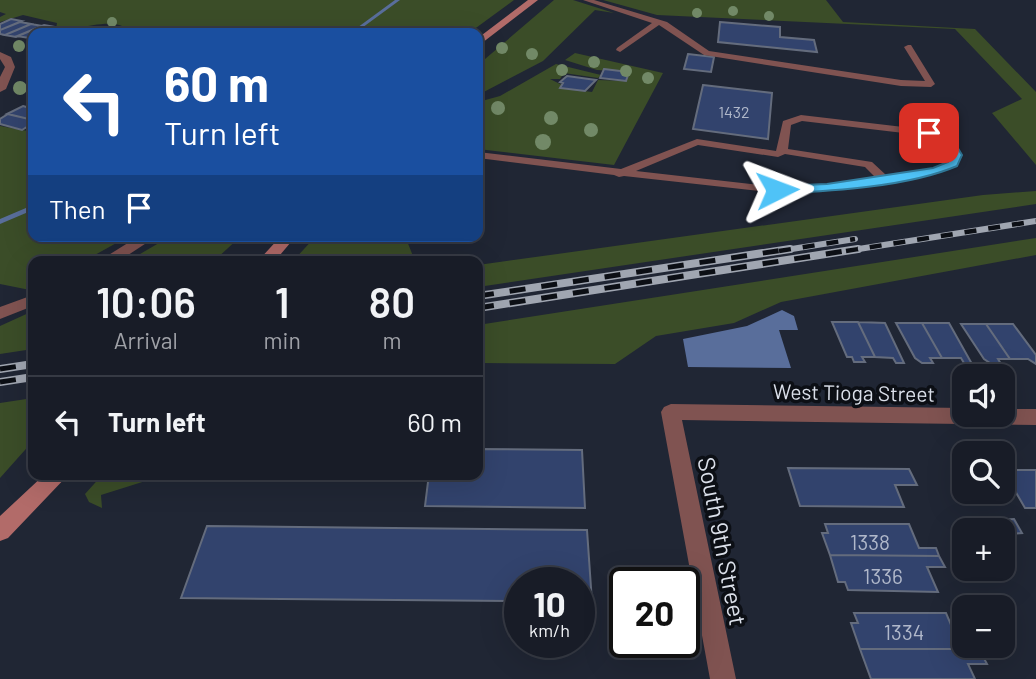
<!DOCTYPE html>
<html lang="en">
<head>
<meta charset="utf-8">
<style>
	:root { --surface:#181c27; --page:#21252f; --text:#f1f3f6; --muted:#9fa1a7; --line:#363a44 }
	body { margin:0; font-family:Barlow,sans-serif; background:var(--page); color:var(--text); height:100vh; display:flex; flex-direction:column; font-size:26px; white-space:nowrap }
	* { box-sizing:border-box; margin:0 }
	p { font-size:23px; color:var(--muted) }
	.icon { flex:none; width:38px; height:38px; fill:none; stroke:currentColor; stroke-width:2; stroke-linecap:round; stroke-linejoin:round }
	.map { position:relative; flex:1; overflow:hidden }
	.details { position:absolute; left:28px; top:256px; width:455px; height:224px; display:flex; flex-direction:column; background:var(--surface); border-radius:14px; box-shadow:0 7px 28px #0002,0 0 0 2px var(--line) }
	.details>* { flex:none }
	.top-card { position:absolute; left:28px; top:28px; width:455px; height:214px; border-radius:14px; box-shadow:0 7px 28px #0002,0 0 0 2px var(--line); background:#1a4fa0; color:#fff; overflow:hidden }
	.tools { position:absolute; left:952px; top:364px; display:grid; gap:14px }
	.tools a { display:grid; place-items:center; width:63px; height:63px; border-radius:14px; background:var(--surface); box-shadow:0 7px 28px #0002,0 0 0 2px var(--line); font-size:35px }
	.speed { position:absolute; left:504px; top:567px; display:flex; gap:14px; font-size:35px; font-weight:700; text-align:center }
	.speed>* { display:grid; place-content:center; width:91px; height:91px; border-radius:50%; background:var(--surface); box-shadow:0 7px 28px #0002,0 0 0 2px var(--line); line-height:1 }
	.speed small { font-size:18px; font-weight:400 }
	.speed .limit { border:4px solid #111; border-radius:10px; background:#fff; color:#111 }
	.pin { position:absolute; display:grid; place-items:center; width:60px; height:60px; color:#fff; margin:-30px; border-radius:14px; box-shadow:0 4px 10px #0006 }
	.me { position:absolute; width:77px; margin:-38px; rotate:87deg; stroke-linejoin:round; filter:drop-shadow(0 0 5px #0008) }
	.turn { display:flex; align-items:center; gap:24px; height:147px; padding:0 21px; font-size:32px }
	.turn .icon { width:91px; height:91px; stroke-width:2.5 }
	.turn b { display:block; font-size:49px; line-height:60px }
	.then { display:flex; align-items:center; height:66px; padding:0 21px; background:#0003; gap:14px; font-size:26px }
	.eta { display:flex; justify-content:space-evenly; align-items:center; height:119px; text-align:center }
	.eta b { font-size:42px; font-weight:600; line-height:49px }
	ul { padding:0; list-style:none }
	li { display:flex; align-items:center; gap:21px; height:91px; padding:0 21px; border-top:2px solid var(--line) }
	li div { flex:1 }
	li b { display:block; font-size:26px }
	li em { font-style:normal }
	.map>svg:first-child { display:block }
</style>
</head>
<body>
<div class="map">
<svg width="1036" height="679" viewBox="0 0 1036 679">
	<rect width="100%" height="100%" fill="#202634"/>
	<path fill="#3b4d28" d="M0,0h514l-45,33h-345l-6,-4 6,-2c-16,-10 -58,6 -81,6l13,-4 1,-6 -34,-8 -23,7v-5l6,-3 -6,-2z
		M554,0h19l41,13 -19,-3 -52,51 -65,34v-30z
		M603,0h223l17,22 132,7 61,63v73l-44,-52 30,-14 -67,-70 -298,-14z
		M575,53l88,20 -49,92 -136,-16v-47l22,-6 56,-32 45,11 -3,3 -34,-5 -4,6h-10l12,6 -1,3 31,4 6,-12 28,1 2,-9 -31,-2 -32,-10z
		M0,126l33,6v104h96l-45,25h-51v28l-3,1 -30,-6z
		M1036,191v13l-558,83v-22l505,-70z
		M171,236h70l-27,25h-86z
		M316,236h89l10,25h-122z
		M1036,238v17l-255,47 -47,21 -78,13 -41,28 -137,-1v-38z
		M33,311v38l-33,5v-28z
		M33,398v43l-33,37v-75z
		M103,474h52v4l-54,17 1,13 -13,-6 -4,-8z"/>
	<path fill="#596e9b" d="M782,310l12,6 4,14h-19l12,38 -103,-1 -5,-28 64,-13z"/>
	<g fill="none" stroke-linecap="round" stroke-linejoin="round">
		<path fill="#596e9b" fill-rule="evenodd" d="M395,0h5l-45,33h-5z
			M33,205v5l-33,14v-5z"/>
	</g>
	<path fill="#32436d" stroke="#646c7d" stroke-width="2" d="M11,19l11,2 -22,9v-6z
		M20,22l11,2 -26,11 -5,-1v-4z
		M720,22l60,5v10l34,3 3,12 -99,-10z
		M31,24l11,2 -26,11 -11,-2z
		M44,25l11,2 -22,6 -4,5 -12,-2z
		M688,54l26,3 -3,15 -27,-3z
		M604,69l25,3 -3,9 -26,-3z
		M567,76l29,4 -11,11 -25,-3 3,-5 -3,-1z
		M703,85l69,8 -4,46 -75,-10z
		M23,106l10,3v11l-26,-6z
		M8,114l25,6v3l-11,7 -22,-6v-5z
		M832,322h26l17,35h-13l3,5h-11l-2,-5h-5z
		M858,322l27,1 19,40h-8l-3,-5 -18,-1z
		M896,323h26l20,35h-12l3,5h-11l-7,-5z
		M922,323h27l23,41 -8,-1 -3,-5h-19z
		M961,324h25l24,35h-12l3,5 -11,-1 -6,-4z
		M986,324h27l23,31v9l-8,-5h-18z
		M478,449l104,1 3,58 -160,-2 4,-32h49z
		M788,468l121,1 8,16h-22l9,22 -104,-1z
		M1003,470h33v38h-11z
		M1014,519l8,14 -14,1 -8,-14z
		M825,524h84l10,24h17l3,8 -109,-1 -8,-22h6z
		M207,526l380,4 5,72h-13v-19h-59v18l-339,-3z
		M830,555l109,1 6,11h-18l11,25 -90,-2 -3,-8h-7z
		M854,613h92l11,26h7v7h14l1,3h-119l-9,-26h7z
		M860,649h119l8,15h-19l7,15h-104z"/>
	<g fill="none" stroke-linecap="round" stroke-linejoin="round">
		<path fill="#805351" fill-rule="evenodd" d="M583,0h11l73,22 42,29 192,29 24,1 -21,-34 4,-2h3l24,39 -4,3 -30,-1 -197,-31 -45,-30 -39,27 -4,-2 1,-2 35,-25z
			M801,115l128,15 20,5 12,20 -4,11 -21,8 -52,8 -57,8 -50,3 -153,-17 -5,1 -5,-2 -136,-17v-6l143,17 76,-30 79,12 7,-30zM802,121l127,15 13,3 9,16 -3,7 -14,6 -48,7 -14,-13 -84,-13 3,-24zM698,145l80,12 7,-3 80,13 10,10 -48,7 -50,3 -141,-16z"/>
		<path fill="#805351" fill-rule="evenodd" d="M0,52l11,5 4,10 -9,22 -6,3v-15l5,-10 -5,-8z
			M139,236h18l-38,25h-20z
			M33,295v11l-33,13v-12z
			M671,404l293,4v7h39v-6h33v16l-354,-5 54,259h-26l-49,-267 3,-5z"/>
		<path fill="#b26b69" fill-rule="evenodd" d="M528,0h10l-60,46v-8z
			M281,236h15l-21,25h-17z
			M45,474h24l-61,64 -8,3v-25z"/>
		<g stroke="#a0a6b1" stroke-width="6">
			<path id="rail-far1" d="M779,251l76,-12
				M846,251l190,-30"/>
		</g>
		<g stroke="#a0a6b1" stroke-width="8">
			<path id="rail" d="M478,296l312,-47
				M478,308l380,-59
				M0,369l33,-5
				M0,382l33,-5"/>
		</g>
		<use href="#rail-far1" stroke="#0c0f15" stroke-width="4.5" stroke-dasharray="12" stroke-linecap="butt"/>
		<use href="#rail" stroke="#0c0f15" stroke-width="5" stroke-dasharray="16" stroke-linecap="butt"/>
	</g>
	<g fill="#728967">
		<circle cx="733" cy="11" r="5"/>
		<circle cx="697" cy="13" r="5"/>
		<circle cx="769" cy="16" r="5"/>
		<circle cx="112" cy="22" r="5"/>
		<circle cx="19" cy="46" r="6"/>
		<circle cx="502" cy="48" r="6"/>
		<circle cx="532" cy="54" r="6"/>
		<circle cx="594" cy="62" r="6"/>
		<circle cx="562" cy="70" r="6"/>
		<circle cx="626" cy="71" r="6"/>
		<circle cx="648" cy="78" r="6"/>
		<circle cx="20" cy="88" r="7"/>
		<circle cx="498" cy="108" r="7"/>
		<circle cx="551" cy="118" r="7"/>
		<circle cx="591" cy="130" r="7"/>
		<circle cx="543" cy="142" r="8"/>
	</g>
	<path fill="#4fc3f7" stroke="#337fa1" stroke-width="2" d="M929,130l21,5 12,20 -5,11c-49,21 -126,25 -180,28l-7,-4 7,-4 50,-2 106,-16 15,-6 2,-7 -8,-15 -19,-7z"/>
	<g text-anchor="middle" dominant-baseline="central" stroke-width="7" stroke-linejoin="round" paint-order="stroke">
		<g font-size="16" fill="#b0b8ca">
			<text x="734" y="111">1432</text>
		</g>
		<g font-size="21" fill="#dadfe9" stroke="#0c0f15">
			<text transform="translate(854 392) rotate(1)">West Tioga Street</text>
		</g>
		<g font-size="21" fill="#b0b8ca">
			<text x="870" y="541">1338</text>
			<text x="883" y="575">1336</text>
			<text x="904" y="631">1334</text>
		</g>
		<g font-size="24" fill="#dadfe9" stroke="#0c0f15">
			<text transform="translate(723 541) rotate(79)">South 9th Street</text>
		</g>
	</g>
</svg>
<div class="tools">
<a><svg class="icon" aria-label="sound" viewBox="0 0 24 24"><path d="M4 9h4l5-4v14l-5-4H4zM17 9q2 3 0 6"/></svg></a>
<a><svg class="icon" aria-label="search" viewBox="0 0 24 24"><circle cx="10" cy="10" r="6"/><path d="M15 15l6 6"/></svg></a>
<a>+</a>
<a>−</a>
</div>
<div class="speed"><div>10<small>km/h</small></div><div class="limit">20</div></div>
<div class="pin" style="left:929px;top:133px;background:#d93025"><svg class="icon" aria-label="arrive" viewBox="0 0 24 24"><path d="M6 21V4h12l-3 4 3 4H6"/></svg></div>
<svg class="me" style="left:777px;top:190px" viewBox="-20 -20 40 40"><path d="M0-17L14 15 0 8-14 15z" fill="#4fc3f7" stroke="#fff" stroke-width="4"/></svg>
<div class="top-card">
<div class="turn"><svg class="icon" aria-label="left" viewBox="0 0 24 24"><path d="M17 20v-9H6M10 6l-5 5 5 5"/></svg><div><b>60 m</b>Turn left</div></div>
<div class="then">Then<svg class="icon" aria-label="arrive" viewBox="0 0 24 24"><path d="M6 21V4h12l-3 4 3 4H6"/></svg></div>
</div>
<section class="details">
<div class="eta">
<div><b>10:06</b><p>Arrival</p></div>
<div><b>1</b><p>min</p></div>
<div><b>80</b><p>m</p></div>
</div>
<ul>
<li><svg class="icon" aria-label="left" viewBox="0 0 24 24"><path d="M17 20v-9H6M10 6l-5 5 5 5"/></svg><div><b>Turn left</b></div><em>60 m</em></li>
</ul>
</section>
</div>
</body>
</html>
